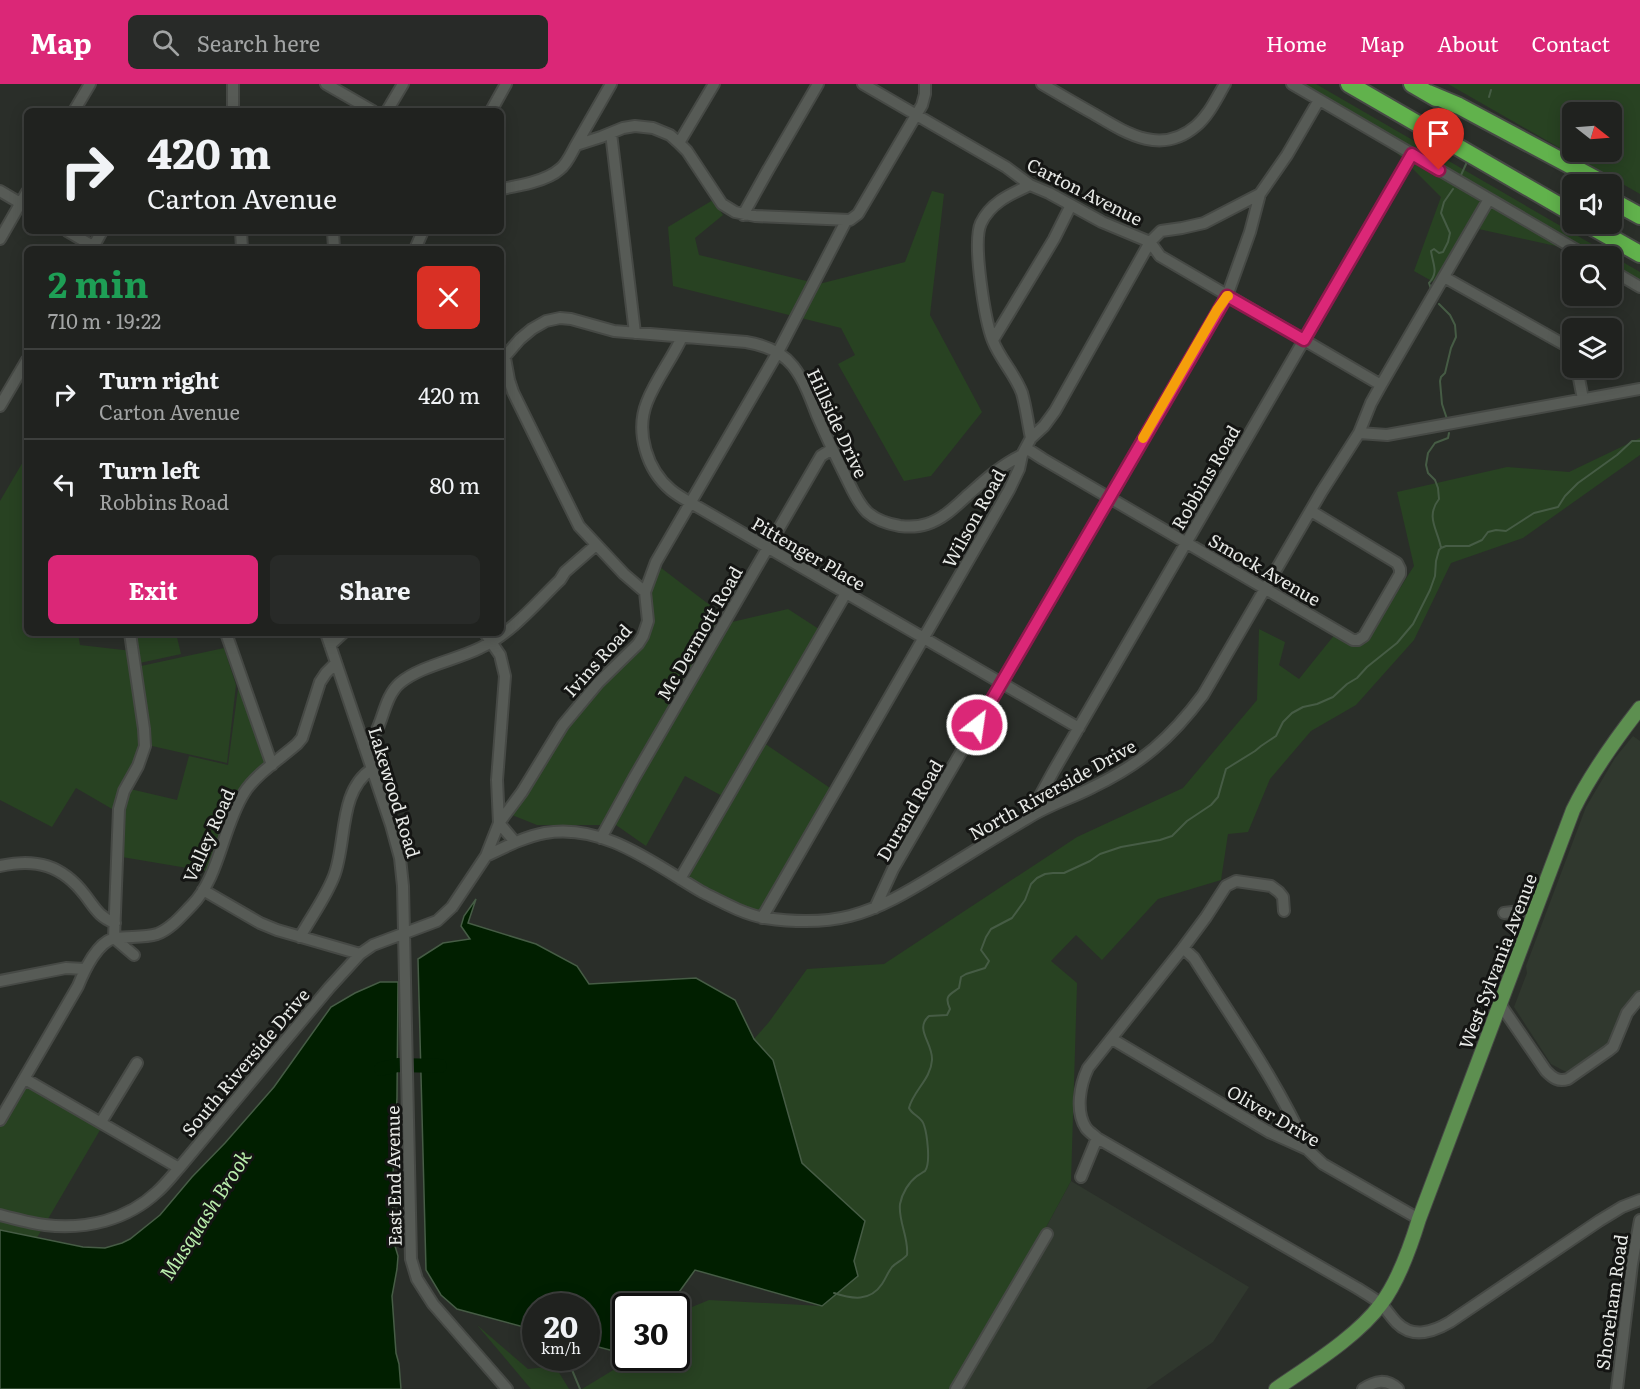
<!DOCTYPE html>
<html lang="en">
<head>
<meta charset="utf-8">
<style>
	:root { --surface:#20221f; --page:#282a28; --text:#f1f3f6; --muted:#a2a4a4; --line:#3d3f3d; --accent:#db2777 }
	body { margin:0; font-family:Literata,serif; background:var(--page); color:var(--text); height:100vh; display:flex; flex-direction:column; font-size:22px; white-space:nowrap }
	* { box-sizing:border-box; margin:0 }
	p { font-size:20px; color:var(--muted) }
	.icon { flex:none; width:33px; height:33px; fill:none; stroke:currentColor; stroke-width:2; stroke-linecap:round; stroke-linejoin:round }
	.map { position:relative; flex:1; overflow:hidden }
	.sheet { position:absolute; left:24px; top:162px; width:480px; height:390px; display:flex; flex-direction:column; background:var(--surface); border-radius:9px; box-shadow:0 3px 15px #0003,0 0 0 2px var(--line) }
	.sheet>* { flex:none }
	.hud { position:absolute; left:24px; top:24px; width:480px; height:126px; border-radius:9px; box-shadow:0 3px 15px #0003,0 0 0 2px var(--line); background:#20221f; color:var(--text); overflow:hidden }
	.needle { width:39px; rotate:107deg }
	.tools { position:absolute; left:1562px; top:18px; display:grid; gap:12px }
	.tools a { display:grid; place-items:center; width:60px; height:60px; border-radius:9px; background:var(--surface); box-shadow:0 3px 15px #0003,0 0 0 2px var(--line); font-size:30px }
	.speed { position:absolute; left:522px; top:1209px; display:flex; gap:12px; font-size:30px; font-weight:700; text-align:center }
	.speed>* { display:grid; place-content:center; width:78px; height:78px; border-radius:50%; background:var(--surface); box-shadow:0 3px 15px #0003,0 0 0 2px var(--line); line-height:1 }
	.speed small { font-size:15px; font-weight:400 }
	.speed .limit { border:3px solid #111; border-radius:9px; background:#fff; color:#111 }
	.pin { position:absolute; display:grid; place-items:center; width:51px; height:51px; color:#fff; margin:-62px -26px; border-radius:50% 50% 50% 0; rotate:-45deg; box-shadow:0 0 6px #0007 }
	.pin .icon { rotate:45deg }
	.me { position:absolute; width:66px; margin:-33px; rotate:30deg; stroke-linejoin:round; filter:drop-shadow(0 0 4px #0008) }
	.turn { display:flex; align-items:center; gap:21px; height:126px; padding:0 24px; font-size:27px }
	.turn .icon { width:78px; height:78px; stroke-width:2.5 }
	.turn b { display:block; font-size:42px; line-height:51px }
	.round { display:grid; place-items:center; flex:none; width:63px; height:63px; border-radius:9px; background:var(--page) }
	.head { display:flex; align-items:center; justify-content:space-between; height:102px; padding:0 24px }
	h1 { font-size:36px; font-weight:700; line-height:45px; color:#1e9e55 }
	.button { display:flex; gap:12px; margin-top:auto; padding:12px 24px }
	.button a { flex:1; height:69px; border-radius:9px; background:var(--accent); color:#fff; font-size:24px; font-weight:700; line-height:69px; text-align:center }
	.button a+a { background:var(--page); color:var(--text) }
	ul { padding:0; list-style:none }
	li { display:flex; align-items:center; gap:18px; height:90px; padding:0 24px; border-top:2px solid var(--line) }
	li div { flex:1 }
	li b { display:block; font-size:22px }
	li em { font-style:normal }
	header { display:flex; align-items:center; gap:36px; box-sizing:border-box; height:84px; padding:0 30px; background:var(--accent); color:#fff }
	header strong { font-size:28px }
	nav { display:flex; gap:33px; margin-inline-start:auto; font-size:21px }
	.search { width:420px; height:54px; background:var(--page); display:flex; align-items:center; gap:15px; box-sizing:border-box; padding:0 21px; border-radius:9px; color:var(--muted); font-size:22px }
	.map>svg:first-child { display:block }
</style>
</head>
<body>
<header>
<strong>Map</strong>
<div class="search"><svg class="icon" aria-label="search" viewBox="0 0 24 24"><circle cx="10" cy="10" r="6"/><path d="M15 15l6 6"/></svg>Search here</div>
<nav><a>Home</a><a>Map</a><a>About</a><a>Contact</a></nav>
</header>
<div class="map">
<svg width="1640" height="1305" viewBox="0 0 1640 1305">
	<rect width="100%" height="100%" fill="#2a2e29"/>
	<path fill="#30382e" d="M1633,652l7,5v249l-24,35 -7,21 -41,27 -17,-9 -37,-57 13,-34 -1,-7 60,-159 29,-49z
		M1071,1097l178,106 -36,55 -67,47h-193l77,-132z"/>
	<path fill="#284222" fill-rule="evenodd" d="M1292,0h24l324,188v17l-29,-17v-16h-27l-10,-6 -109,-24 -20,47 -8,11 -23,-13 27,-74 -62,-62z
		M1448,0h192v110zM1572,28h39v40h-39z
		M932,107l12,3 -14,121 52,97 -51,64 -27,5 -66,-117 17,-9 -14,-27 -168,-42 -5,-59 45,-27 10,15 -28,23 4,17 120,29 86,-22z
		M1640,354v17l-117,83 -72,25 -37,77 -58,65 -45,26 -41,48 -22,53 -20,2 -7,46 -63,19 -56,61 -26,-25 -25,26 26,22 -6,198 -41,76 -77,132h-371l51,-31h43l1,-41 3,-5 29,-12 113,6 36,-30 -4,-14 11,-41 -63,-58 -29,-103 -19,-21 15,-17 38,-53 77,-5 193,-127 106,-49 74,-88 2,-71 26,13 -6,23 20,14 37,-46 32,5 46,-72 -17,-74 110,-25 62,5z
		M27,371v178h51l2,12 52,6 5,-18h39l5,21 -46,10 10,84 -19,40 51,12 12,-44 39,9 12,-91 32,91 -32,33 -29,74 -95,-16 3,-43 -43,-25 -24,39 -52,-27v-299z
		M656,480l76,58 56,-13 37,24 -61,110 69,47 -73,128 -80,-38 46,-82 -41,-22 -39,70 -30,-21h-79l-25,-10 60,-103 68,-66z
		M224,564l12,37 -9,78 -75,-17 -11,-80z
		M21,995l82,46 -72,123 -31,-7v-127z
		M477,1241l51,44 27,-3 14,23h-38z"/>
	<path fill="#011f00" stroke="#465c45" stroke-width="1.5" d="M476,815l-8,24 68,21 41,22 12,18 107,-6 39,22 19,39 19,21 29,103 63,58 -11,40 4,15 -36,30 -127,-36 -26,36h-43l-1,48 -38,-10 -1,-38h-50l-1,24 -78,-21 -16,-14 -15,-25 -8,-311 25,-16 27,-4 -9,-13 3,-10z
		M380,898h18l-1,116 -4,76 -1,62 6,20 -1,13 -5,27 4,57 3,11 2,25h-401v-159l83,17 22,1 17,-5 8,-4 30,-24 32,-38 33,-34 49,-56 57,-80 24,-14z"/>
	<g fill="none" stroke-linecap="round" stroke-linejoin="round">
		<path stroke="#465c45" stroke-width="2" d="M1489,13l2,-7
			M1461,91l6,-13
			M1431,205l-2,-6c10,-11 4,-18 2,-32l3,-2 5,4 4,-1 5,-10 2,-9 -9,-20 3,-11 9,-13
			M1439,220l11,11 5,10 1,12 -5,11 -6,25 -4,4 -1,4 2,23 5,15
			M1441,464l5,-2h23l13,-6 6,-8 8,-2 10,1 28,-18 24,-6 7,-11 13,-13 39,-28 15,-14h8
			M834,1209c18,6 36,9 48,-9 4,-6 6,-12 10,-17 5,-5 11,-7 15,-12 2,-17 -9,-34 -7,-51 2,-11 9,-22 17,-28 2,-1 6,-4 8,-5 6,-8 2,-37 -1,-46 -2,-8 -12,-10 -15,-17 4,-17 22,-29 23,-48 1,-17 -18,-31 -3,-44l18,-1 3,-6c-6,-13 -1,-14 9,-21l2,-11 5,-3 19,-6 4,-7 -8,-11 5,-13 5,-8 21,-11 13,-18 6,-16 6,-6 8,-4 8,-1h11l26,-12 10,-7 21,-7 39,-7 12,-4 15,-15 24,-16 7,-8 8,-28 29,-18 6,-5 15,-10 7,-14 9,-9 11,-6 14,-3 16,-7 14,-13 10,-6 10,-11 30,-24 16,-19 17,-34 5,-14 1,-15 3,-11 2,-2c-3,-18 -16,-31 -2,-49l-1,-11 -3,-8 -7,-7 -2,-8 2,-12 7,-10 13,-5 1,-5
			M567,1274l13,31"/>
		<path stroke="#011f00" stroke-width="14" d="M381,985l17,-4 42,1"/>
		<g stroke="#464945" stroke-width="14">
			<path id="minor" d="M326,0l47,27
				M863,0l143,83 24,18 19,8 53,29 48,20 10,14 221,129
				M1042,0c17,10 34,20 52,30 32,19 67,42 102,12 13,-11 20,-27 29,-42
				M1292,0l295,172
				M74,27l16,-27
				M233,27v-27
				M387,27l16,-27
				M491,27l15,-27
				M611,49l24,200
				M679,59l35,-59
				M576,61l35,-61
				M1030,101c-19,9 -39,17 -49,38 -9,19 4,98 12,118 7,18 22,33 29,52 4,14 6,31 9,45
				M501,105c17,-3 46,-8 59,-20 7,-5 12,-17 16,-24l25,-8 22,-9 12,-2 18,2 17,7 9,8 8,8 35,53 13,8 20,4 95,4 8,-6 64,-109 3,-11v-10
				M0,107l27,16
				M743,131l25,-45 50,-86
				M67,147l31,18
				M241,147l1,18
				M333,147l1,18
				M0,155l27,-47
				M92,165l10,-18
				M415,165l8,-18
				M1611,186l29,17
				M1444,193l128,72
				M682,253c-10,22 -26,42 -35,65 -12,30 0,68 24,88 6,5 13,9 20,13l388,225
				M993,256l61,-101 17,-34
				M505,274l4,22 4,12 66,134 45,48 21,18
				M501,277l19,-22 12,-10 14,-8 14,-3 11,1 43,12 132,11c18,3 35,9 47,24 11,14 18,33 24,49 9,21 19,42 29,62 6,12 11,25 21,35 9,8 21,12 33,14 9,1 18,1 27,-2 16,-5 28,-17 41,-29 17,-15 33,-30 54,-40
				M1577,284l6,31
				M0,322l27,-46
				M1359,349l12,-30 10,-18 108,-186
				M1026,364l17,11 310,181h5l6,-4 36,-62v-5l-3,-6 -86,-52
				M130,549l14,96 1,17 -7,20 -14,25 -5,18 -5,129 20,17
				M226,549l46,132
				M326,549l65,192 9,33 3,28 8,373 6,20 16,25 74,85
				M485,549l15,22 5,21 -8,104 2,43 16,19
				M330,561l13,-12
				M364,662c4,-5 9,-9 12,-14 8,-16 10,-37 24,-49 20,-17 56,-23 80,-35 32,-15 55,-44 80,-68l5,-8 31,-27
				M1029,732l24,-44 359,-618
				M601,754l33,-60 187,-322 11,-7
				M486,772c19,-9 38,-19 59,-23 59,-10 109,31 157,59 20,10 41,22 63,26 28,4 58,5 85,-2 31,-8 59,-25 85,-41 31,-19 62,-39 93,-57 20,-13 44,-20 65,-31 48,-23 78,-49 110,-92l119,-204 37,-58 28,2 253,-46
				M0,782c36,-8 62,-1 85,29 10,13 14,22 30,28
				M680,795l166,-286
				M203,806l57,33 17,7 83,24
				M875,824l18,-39 334,-573 23,-64 10,-38 27,-39 32,-55
				M1284,827l-1,-14 -4,-5 -8,-6 -35,-5 -10,5 -20,31 -23,31 -95,120c-8,17 -13,43 -2,60 3,4 8,7 11,10l260,150c8,5 17,10 24,16 6,6 10,13 16,19 16,16 36,9 53,-1l149,-101 23,-14 18,-7
				M1504,829l32,-4
				M762,834l247,-428 10,-21 3,-14 9,-17 13,-12 11,-15 95,-169 11,-11 21,-3 22,-5 56,-29
				M300,853c11,-20 26,-40 34,-61 13,-33 4,-85 38,-107
				M1183,864l11,10c39,62 83,123 113,191
				M0,897l66,-13 19,1
				M1500,920l46,67c7,7 12,11 22,8l40,-28 5,-4 14,-34 13,-16
				M1112,955l157,93 38,17 16,15 96,55
				M25,995l154,89
				M0,1036l78,-134c6,-15 20,-46 38,-48 13,-2 28,0 41,-4 14,-5 25,-19 35,-29 27,-27 31,-79 52,-112 11,-18 37,-35 53,-49l5,-6 18,-56 6,-9 10,-10
				M101,1038l36,-59
				M1081,1093l16,-39
				M0,1131c15,4 30,8 45,10 41,5 82,-5 112,-33 8,-7 15,-16 22,-24l150,-180 31,-34 13,-9 64,-24 15,-14 34,-51 13,-33 23,-31 41,-67 35,-42 40,-39 5,-8 5,-15 -3,-29 11,-30 122,-210 68,-131
				M956,1305l91,-155
				M1363,1305c12,-8 23,-11 35,0
				M1617,1305l15,-125 8,-44"/>
		</g>
		<g stroke="#464945" stroke-width="16">
			<path id="major" d="M1276,1305c33,-23 82,-53 105,-85 17,-22 30,-59 38,-85l154,-409c18,-37 42,-70 67,-102"/>
		</g>
		<g stroke="#464945" stroke-width="20">
			<path id="highway" d="M1349,0l223,129
				M1412,0l24,14
				M1428,9l31,13 146,78
				M1611,116l29,16
				M1587,140l53,30"/>
		</g>
		<use href="#minor" stroke="#575b56" stroke-width="10"/>
		<use href="#major" stroke="#5d8f50" stroke-width="14"/>
		<use href="#highway" stroke="#61b24c" stroke-width="16"/>
	</g>
	<g fill="none" stroke-linecap="round" stroke-linejoin="round">
		<g stroke="#8e194d" stroke-width="15">
			<path id="route" d="M977,641l250,-429 77,44 108,-186 27,16"/>
		</g>
		<use href="#route" stroke="#db2777" stroke-width="10"/>
		<path stroke="#f59e0b" stroke-width="10" d="M1143,354l74,-128 10,-14h1"/>
	</g>
	<g text-anchor="middle" dominant-baseline="central" stroke-width="6" stroke-linejoin="round" paint-order="stroke">
		<g font-size="18" fill="#e7e9e6" stroke="#141513">
			<text transform="translate(1085 107) rotate(27)">Carton Avenue</text>
			<text transform="translate(838 339) rotate(65)">Hillside Drive</text>
			<text transform="translate(1205 393) rotate(-60)">Robbins Road</text>
			<text transform="translate(973 434) rotate(-61)">Wilson Road</text>
			<text transform="translate(809 469) rotate(30)">Pittenger Place</text>
			<text transform="translate(1265 485) rotate(30)">Smock Avenue</text>
			<text transform="translate(699 549) rotate(-60)">Mc Dermott Road</text>
			<text transform="translate(597 576) rotate(-48)">Ivins Road</text>
			<text transform="translate(1052 705) rotate(-29)">North Riverside Drive</text>
			<text transform="translate(395 708) rotate(73)">Lakewood Road</text>
			<text transform="translate(909 726) rotate(-60)">Durand Road</text>
			<text transform="translate(208 751) rotate(-66)">Valley Road</text>
			<text transform="translate(1497 877) rotate(-69)">West Sylvania Avenue</text>
			<text transform="translate(245 978) rotate(-50)">South Riverside Drive</text>
			<text transform="translate(1274 1031) rotate(30)">Oliver Drive</text>
			<text transform="translate(393 1092) rotate(-91)">East End Avenue</text>
			<text transform="translate(1611 1218) rotate(-82)">Shoreham Road</text>
		</g>
		<g font-size="20" font-style="italic" fill="#b9eeac" stroke="#141513">
			<text transform="translate(204 1130) rotate(-57)">Musquash Brook</text>
		</g>
	</g>
</svg>
<div class="tools">
<a><svg class="needle" viewBox="-14 -14 28 28"><path d="M0-13l5 13h-10z" fill="#e53935"/><path d="M0 13l5-13h-10z" fill="#a2a4a4"/></svg></a>
<a><svg class="icon" aria-label="sound" viewBox="0 0 24 24"><path d="M4 9h4l5-4v14l-5-4H4zM17 9q2 3 0 6"/></svg></a>
<a><svg class="icon" aria-label="search" viewBox="0 0 24 24"><circle cx="10" cy="10" r="6"/><path d="M15 15l6 6"/></svg></a>
<a><svg class="icon" aria-label="layers" viewBox="0 0 24 24"><path d="M12 4l9 5-9 5-9-5zM3 14l9 5 9-5"/></svg></a>
</div>
<div class="speed"><div>20<small>km/h</small></div><div class="limit">30</div></div>
<div class="pin" style="left:1439px;top:86px;background:#d93025"><svg class="icon" aria-label="arrive" viewBox="0 0 24 24"><path d="M6 21V4h12l-3 4 3 4H6"/></svg></div>
<svg class="me" style="left:977px;top:641px" viewBox="-20 -20 40 40"><circle r="17" fill="#db2777" stroke="#fff" stroke-width="3"/><path d="M0-11L8 9 0 5-8 9z" fill="#fff"/></svg>
<div class="hud">
<div class="turn"><svg class="icon" aria-label="right" viewBox="0 0 24 24"><path d="M7 20v-9h11M14 6l5 5-5 5"/></svg><div><b>420 m</b>Carton Avenue</div></div>
</div>
<section class="sheet">
<div class="head"><div><h1>2 min</h1><p>710 m · 19:22</p></div><a class="round" style="background:#d93025;color:#fff"><svg class="icon" aria-label="close" viewBox="0 0 24 24"><path d="M6 6l12 12M18 6L6 18"/></svg></a></div>
<ul>
<li><svg class="icon" aria-label="right" viewBox="0 0 24 24"><path d="M7 20v-9h11M14 6l5 5-5 5"/></svg><div><b>Turn right</b><p>Carton Avenue</p></div><em>420 m</em></li>
<li><svg class="icon" aria-label="left" viewBox="0 0 24 24"><path d="M17 20v-9H6M10 6l-5 5 5 5"/></svg><div><b>Turn left</b><p>Robbins Road</p></div><em>80 m</em></li>
</ul>
<div class="button"><a>Exit</a><a>Share</a></div>
</section>
</div>
</body>
</html>
